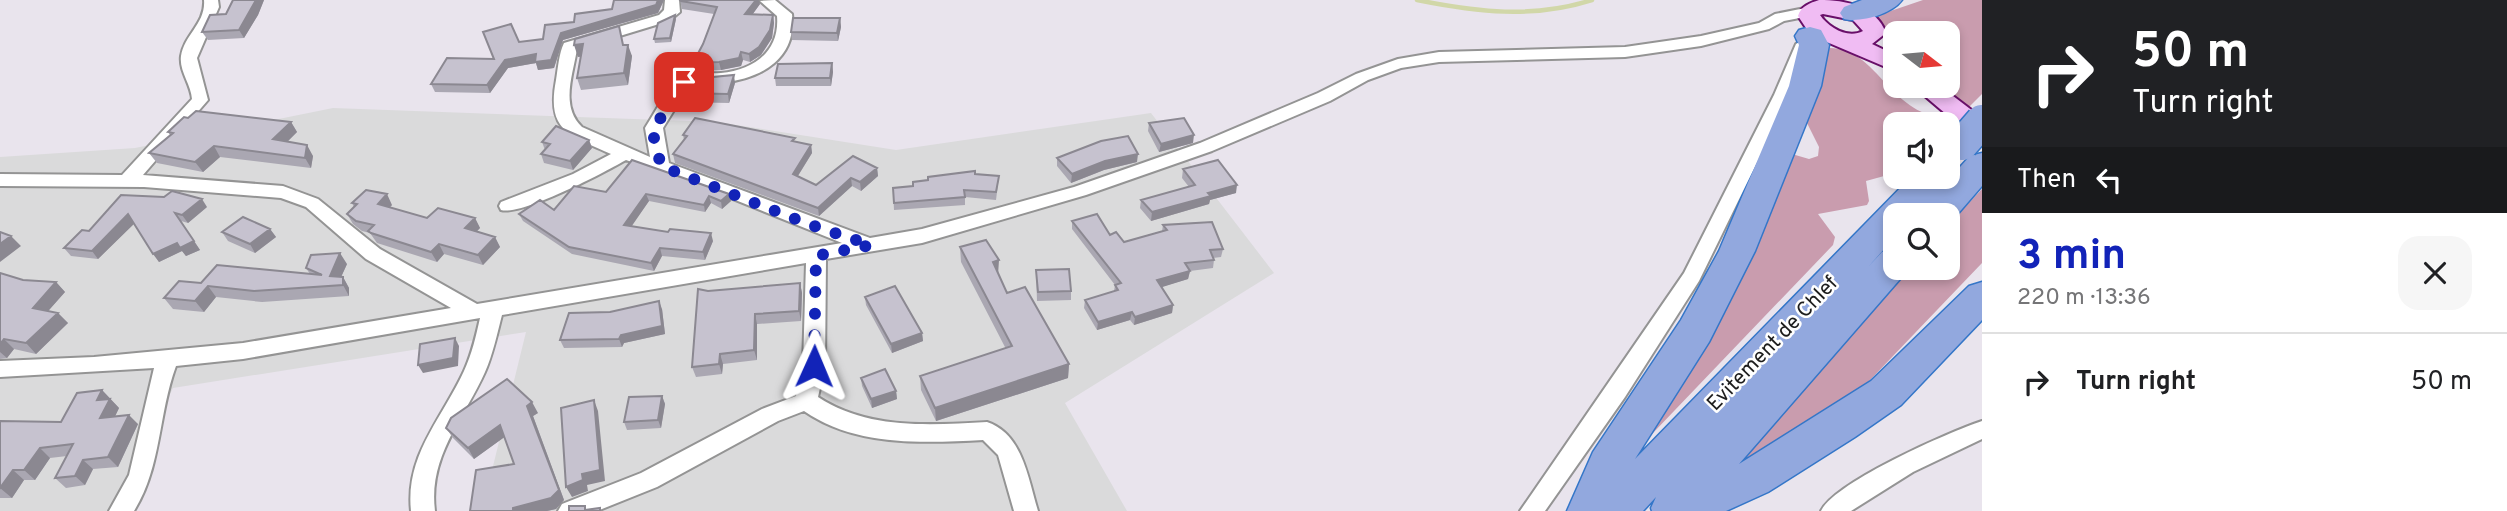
<!DOCTYPE html>
<html lang="en">
<head>
<meta charset="utf-8">
<style>
	:root { --surface:#fff; --page:#f6f6f6; --text:#202124; --muted:#757577; --line:#e0e0e0; --accent:#1223b8 }
	body { margin:0; font-family:Overpass,sans-serif; background:var(--page); color:var(--text); height:100vh; display:flex; flex-direction:column; font-size:26px; white-space:nowrap }
	* { box-sizing:border-box; margin:0 }
	p { font-size:23px; color:var(--muted) }
	.icon { flex:none; width:38px; height:38px; fill:none; stroke:currentColor; stroke-width:2; stroke-linecap:round; stroke-linejoin:round }
	.map { position:relative; flex:1; overflow:hidden }
	.drawer { display:flex; flex-direction:column; background:var(--surface); width:525px }
	.drawer>* { flex:none }
	.top-card { background:#202124; color:#fff; overflow:hidden }
	.needle { width:46px; rotate:106deg }
	.fabs { position:absolute; left:1883px; top:21px; display:grid; gap:14px }
	.fabs a { display:grid; place-items:center; width:77px; height:77px; border-radius:14px; background:var(--surface); box-shadow:0 4px 10px #0003; font-size:35px }
	.pin { position:absolute; display:grid; place-items:center; width:60px; height:60px; color:#fff; margin:-30px; border-radius:14px; box-shadow:0 4px 10px #0006 }
	.me { position:absolute; width:77px; margin:-38px; rotate:1deg; stroke-linejoin:round; filter:drop-shadow(0 0 5px #0008) }
	.turn { display:flex; align-items:center; gap:24px; height:147px; padding:0 35px; font-size:32px }
	.turn .icon { width:91px; height:91px; stroke-width:2.5 }
	.turn b { display:block; font-size:49px; line-height:60px }
	.then { display:flex; align-items:center; height:66px; padding:0 35px; background:#0003; gap:14px; font-size:26px }
	.round { display:grid; place-items:center; flex:none; width:74px; height:74px; border-radius:21px; background:var(--page) }
	.headline { display:flex; align-items:center; justify-content:space-between; height:119px; padding:0 35px }
	h1 { font-size:42px; font-weight:700; line-height:52px; color:var(--accent) }
	ul { padding:0; list-style:none }
	li { display:flex; align-items:center; gap:21px; height:98px; padding:0 35px; border-top:2px solid var(--line) }
	li div { flex:1 }
	li b { display:block; font-size:26px }
	li em { font-style:normal }
	main { display:flex; flex:1; min-height:0 }
	.map>svg:first-child { display:block }
</style>
</head>
<body>
<main>
<div class="map">
<svg width="1982" height="511" viewBox="0 0 1982 511">
	<rect width="100%" height="100%" fill="#e9e4ed"/>
	<path fill="#dadadb" d="M333,108l384,14 179,28 255,-37 123,160 -209,130 62,108h-645l44,-179 -353,56 -61,123h-112v-354l135,-9z"/>
	<path fill="#c99cae" d="M1923,0h59v94l-18,18 -9,-2 -10,-24h3v-53h-53v13l-10,-9 -9,-19 3,-3z
		M1830,48c43,0 57,56 103,68l-1,4 -8,4h-29v49l-29,8 3,20 -2,4 -49,9 17,23 -2,8 -225,235 184,-326 17,5 9,-3 1,-9 -17,-34 22,-60z
		M1982,189v74l-133,139 -111,64 172,-198h38v-43z"/>
	<g fill="none" stroke-linecap="round" stroke-linejoin="round">
		<path stroke="#d1d7a8" stroke-width="4.5" d="M1417,0c60,12 115,19 175,0"/>
		<g stroke="#949494" stroke-width="4">
			<path id="street" d="M204,0h14l1,7 -22,51 11,42 -65,75 140,11 35,13 62,50 97,55 365,-61 -144,-58 -72,-25c-21,12 -104,56 -125,50l-2,-4 2,-4 72,-28 38,-20c-41,-19 -65,-22 -55,-74 2,-12 3,-27 8,-37l95,-28 5,-5 1,-10h14l1,12 -11,9 -92,28c-4,26 -17,57 5,78l68,30 -5,-29c8,-12 23,-41 33,-49 12,-8 30,-5 43,-6 33,-3 59,-22 56,-57l-17,-15 15,-1 17,14c5,45 -30,64 -70,69 -11,1 -22,-2 -33,3l-26,42 6,35 201,75 52,-9 152,-42 126,-44 118,-50 38,-19 42,-15 41,-7 186,-5 76,-11 58,-13 16,-9 35,-7 8,5 -3,3 -31,6 -15,8 -68,17 -76,11 -186,5 -38,6 -33,12 -38,21 -118,50 -126,44 -164,48 -96,16 -1,107 -7,31c50,33 112,28 169,25 36,12 41,57 51,89h-24l-16,-56 -15,-15c-60,3 -127,7 -179,-29l-26,10 -121,66 -60,24h-39l4,-7 79,-31 121,-64 34,-13 7,-30 3,-103 -304,52c-5,19 -9,39 -17,57 -21,47 -57,84 -50,139h-24c-6,-56 31,-92 53,-140 8,-17 12,-35 16,-53l-237,41 -67,7c-18,48 -14,100 -42,145h-25l20,-36 25,-107 -154,9v-16l94,-4 149,-14 208,-35 -85,-49 -60,-52 -25,-9 -137,-11 -144,-1v-12l122,1 70,-76c-1,-15 -13,-28 -11,-43 3,-21 25,-33 23,-56z
				M1804,39l8,5 -22,51 -91,186 -74,116 -80,114h-25l164,-238 90,-178 22,-51z
				M1982,421v18l-69,33 -62,39h-30c14,-29 128,-79 161,-90z"/>
		</g>
		<g stroke="#690f69" stroke-width="4">
			<path id="secondary" d="M1819,0c27,0 57,6 67,33l-14,11 23,11v16l-73,-31 -16,-12 -8,-12c3,-10 12,-13 21,-16zM1823,14l30,6 10,11c-15,8 -34,-3 -43,-16z
				M1913,86h27l42,32v21l-9,-2z"/>
		</g>
		<g stroke="#3476c8" stroke-width="3">
			<path id="highway" d="M1862,0h40c-10,14 -42,23 -58,19l-4,-6 4,-6z
				M1810,27l11,3 8,15 -8,41 -66,165 -46,91 -74,117 276,-282 37,-1 -8,13 30,-33 12,-3v33l-33,38 -1,-9h-30l5,-8 -8,8h-20v22l-27,30 14,-15 13,-4v20h15l-2,2 -169,194 132,-83 98,-95 13,-4v38l-81,85 -46,32 -87,55 -42,19h-74l-1,-3 5,-11 -13,14h-76l26,-59 88,-132 38,-69 70,-165 10,-41 -4,-9 4,-6z"/>
		</g>
		<use href="#street" fill="#fff" fill-rule="evenodd"/>
		<use href="#secondary" fill="#f0bcf3" fill-rule="evenodd"/>
		<use href="#highway" fill="#92a8de" fill-rule="evenodd"/>
		<g stroke="#3476c8" stroke-width="35" stroke-linecap="butt">
			<path id="highway-bridge" d="M1962,144l20,-23"/>
		</g>
		<use href="#highway-bridge" stroke="#92a8de" stroke-width="32"/>
	</g>
	<path fill="#aaa7b2" d="M233,0h31l-6,15 -14,23 -36,2 -6,-8 24,-18z
		M614,0h50l-6,13 -95,27 -9,28 -16,2 -2,-7 -28,5 -18,25 -55,-1 -4,-8 63,-25 25,-17 24,-3 31,-17 38,-13z
		M680,0l80,4 -8,11h21l1,8 -2,15 -11,17 -11,7 -7,-2 -2,6 -20,4 -26,1 -2,-8 10,-19 11,-30 -32,-5z
		M840,18l1,9 -3,14 -46,-1 -1,-8z
		M676,19l-5,23 -16,1 -1,-4z
		M624,45l8,11 -4,29 -47,5 -4,-12 4,-21h-3z
		M832,63l1,9 -2,14h-55l-1,-8z
		M735,83l-6,20 -47,-1 -2,-9z
		M291,122l6,10 -10,10 26,14 -2,12 -91,-11 -17,15 -46,-9 -8,-10 21,-18 -2,-3z
		M1149,123l44,20 -34,9 -11,-21z
		M683,135l113,7 15,3 1,8 -14,23 18,9 61,-17 1,8 -17,15 -9,-5 -33,30 -144,-53 -2,-9 11,-14z
		M589,140l3,8 -19,22 -29,-7 -3,-9 4,-4 -3,-8z
		M1057,158l80,4 -33,8 -33,13 -14,-17z
		M632,160l99,41 -9,8 -11,-6 -6,9 -56,-11 -18,25 82,15 -8,19 -43,-4 -8,15 -82,-17 -49,-33 -4,-7 35,-4 52,-18z
		M1183,169l53,24 -26,7 -1,4 -58,17 -11,-13 1,-8 48,-13 -7,-9z
		M975,174l24,2 -3,24 -31,-3v8l-71,5 -1,-22 20,-2 15,-6z
		M352,203l40,2 -2,2 37,11h48l5,10 -3,3 18,6 5,10 -17,18 -39,-11 -7,8 -60,-19 -7,-10 -8,-2 -9,-7 -6,-10 7,-7z
		M207,207l-19,16 -7,-2 19,29 -14,6 -4,-5 -23,11 -25,-39 -36,36 -27,-3 -7,-8 25,-17z
		M1072,221l52,21 38,-11 1,-6 60,24 -2,8 -8,1 1,2 -1,8 -23,3 -2,8 -27,8 12,18 -1,8 -38,12 -4,-5 -33,10 -13,-22 1,-8 29,-9 1,-6 -43,-56z
		M270,229l6,8 -21,16 -27,-12 -6,-9z
		M960,247l38,27 9,19 62,71 -1,14 -132,43 -15,-31 -1,-14 86,-27 -45,-87z
		M347,264l-6,13h2l6,11v8l-87,6 -46,-5 -12,15 -31,-3 -9,-11 37,-15 109,-9 -4,-6z
		M1036,270l35,21v9l-34,1z
		M0,273l23,7 33,2 9,10 -17,19 10,2 10,10 -32,31 -22,-5 -7,9 -7,1z
		M800,283l2,10 -1,28 -44,3v36l-34,4 -1,10 -26,3 -4,-10 16,-76z
		M865,297l57,36 1,8 -31,12 -26,-48z
		M662,309l3,25 -41,9 -2,4 -58,1 -4,-8 50,-28z
		M861,378l35,13 1,8 -25,9 -10,-22z
		M102,390l17,18 -4,8 23,8 -20,43 -25,2 -8,16 -19,3 -11,-10 12,-22 -17,2 -15,22h-11l-12,18h-12v-77l61,1z
		M662,396l3,8 -4,24 -34,2 -3,-8z
		M538,413l-5,3 31,84 -8,9 -9,2h-77l44,-47 -10,-27 -30,22 -21,-21 -7,-10z"/>
	<path fill="#8b8891" d="M256,0h8l-6,15 -14,23 -5,-8z
		M658,0h6l-6,13 -95,27 -9,28 -16,2 -2,-7 -28,5 -18,25 -3,-8 18,-25 56,-27z
		M756,0h3l1,4 -13,18 -2,-8z
		M675,15l1,4 -5,23 -1,-4z
		M773,15l1,8 -2,15 -11,17 -11,7 -1,-8z
		M840,18l1,9 -3,14 -1,-8z
		M583,44l4,12 -9,1 -4,-12z
		M628,45l4,11 -4,29 -4,-12z
		M741,52l2,8 -2,6 -20,4 -2,-8z
		M832,63l1,9 -2,14 -1,-8z
		M734,75l1,8 -6,20 -1,-9z
		M291,122l6,10 -18,18 -6,-11z
		M1194,135l-1,8 -34,9 2,-8z
		M589,140l3,8 -19,22 -3,-9z
		M307,145l6,11 -2,12 -6,-10z
		M811,145l1,8 -18,29 -1,-8z
		M214,146l6,11 -17,15 -8,-10z
		M1138,154l-1,8 -33,8 -33,13 1,-9 33,-13z
		M877,168l1,8 -17,15 -1,-9z
		M851,178l1,8 -33,30 -1,-8z
		M1237,185l-1,8 -26,7 -1,4 -58,17 1,-9 56,-19z
		M387,194l5,11 -9,9 -5,-10z
		M646,194l3,7 -22,32 -3,-8z
		M729,194l2,7 -9,8 -1,-8z
		M709,196l2,7 -6,9 -1,-7z
		M202,199l5,8 -19,16 -6,-8z
		M175,213l25,37 -14,6 -4,-5 -23,11 -6,-8z
		M128,214l7,9 -37,36 -6,-8z
		M475,218l5,10 -10,10 -5,-10z
		M270,229l6,8 -21,16 -5,-9z
		M711,233l2,8 -8,19 -2,-8z
		M11,236l10,10 -21,16v-18z
		M495,237l5,10 -17,18 -5,-10z
		M439,244l5,10 -7,8 -6,-10z
		M660,248l2,8 -8,15 -3,-8z
		M340,253l7,11 -10,22 -7,-10z
		M999,260l-1,15 -5,-13z
		M1190,271l-2,8 -32,10 1,-9z
		M343,277l6,11v8l-6,-11z
		M56,282l9,10 -23,26 -9,-10z
		M800,283l2,10 -1,28 -2,-10z
		M208,286l8,11 -12,15 -9,-11z
		M659,301l3,8 3,25 -41,9 -2,4 -3,-8 2,-4z
		M1173,305l-1,8 -38,12 1,-8z
		M1132,312l-2,8 -33,10 1,-8z
		M58,313l10,10 -32,31 -10,-11z
		M755,314l2,10v36l-3,-10z
		M922,333l1,8 -31,12 -1,-9z
		M455,338l4,8 -1,20 -35,7 -5,-8z
		M4,339l10,10 -7,9 -7,-6v-8z
		M720,354l3,10 -1,10 -3,-10z
		M1069,364l-1,14 -132,43 -1,-13z
		M102,390l17,18 -9,19 -10,-9 -3,-18z
		M896,391l1,8 -25,9 -1,-9z
		M662,396l3,8 -4,24 -3,-8z
		M594,400l4,11 7,70 -18,4 1,6 -16,6 -6,-10 16,-13z
		M532,402l6,11 -5,3 31,84 -8,9 -9,2h-34l14,-105z
		M129,415l9,9 -20,43 -10,-10z
		M500,425l6,11 -32,23 -6,-11z
		M40,448l10,10 -15,22 -11,-10z
		M83,460l10,9 -8,16 -10,-9z
		M13,470l11,10 -12,18 -12,-10z"/>
	<path fill="#c6c2cf" stroke="#8b8891" stroke-width="2" d="M233,0h23l-17,30 -37,2 8,-17 16,-1z
		M614,0h44l-2,5 -95,28 -10,27 -16,2 1,-8 -31,6 -18,25 -56,-1 16,-26 47,1 -11,-27 28,-8 8,18 24,-3 2,-14 29,-3 1,-8 37,-5z
		M680,0h76l-11,14 28,1 -3,15 -11,17 -10,7 -8,-2 -2,6 -20,4 -26,1 10,-19 14,-37 -36,-6z
		M675,15l-5,23 -16,1 4,-16z
		M793,18h47l-3,15 -46,-1z
		M619,26l4,19h5l-4,28 -47,5 6,-34 -9,1 1,-6z
		M832,63l-2,15h-55l3,-14z
		M734,75l-6,19 -48,-1 12,-14z
		M196,111l95,11 -18,17 34,6 -2,13 -91,-12 -19,16 -46,-9 24,-20 -5,-1 16,-15 4,1z
		M695,118l100,20 -3,3 19,4 -18,29 23,11 37,-29 24,12 -17,14 -9,-4 -33,30 -145,-54 14,-18 -4,-1z
		M1184,118l10,17 -33,9 -12,-21z
		M556,126l33,14 -19,21 -29,-7 9,-10 -8,-2z
		M1128,136l10,18 -33,7 -33,13 -15,-16 44,-17z
		M632,160l97,34 -8,7 -12,-5 -5,9 -58,-11 -22,31 44,7 2,-3 41,4 -8,19 -43,-4 -9,15 -82,-16 -50,-33 21,-14 14,10 20,-24 32,6z
		M1218,160l19,25 -29,8 3,3 -59,16 -11,-12 54,-15 -12,-16z
		M975,171v3l24,2 -3,16 -32,-2 1,7 -71,6 -1,-15 20,-2v-4l15,-2v-3z
		M366,190l21,4 -9,10 49,14 11,-10 37,10 -10,10 30,9 -17,18 -39,-11 -8,8 -60,-19 -3,-2 6,-6 -18,-4 -9,-7 10,-10 -5,-1z
		M172,191l30,8 -20,16 -7,-2 19,28 -14,7 -3,-5 -24,11 -25,-40 -36,37 -28,-3 18,-18 7,1 32,-36 43,2z
		M1097,214l13,21 6,-3 8,10 43,-12 -4,-5 49,-3 11,27 -13,1 4,10 -29,3 5,8 -33,9 16,25 -38,12 -3,-5 -34,10 -13,-22 33,-10 -3,-5 6,-2 -49,-62z
		M243,217l27,12 -20,15 -28,-12z
		M0,232l11,4 -11,8z
		M986,240l13,20 -6,2 14,31 18,-6 44,77 -134,44 -15,-32 92,-30 -52,-99z
		M340,253l-10,23 13,1v8l-89,6 -46,-5 -13,15 -31,-3 15,-17 22,2 16,-18 105,10 -16,-7 5,-13z
		M1069,269l2,22 -33,1 -2,-22z
		M0,273l23,7 33,2 -23,26 25,5 -32,30 -22,-4 -4,5z
		M800,283l-1,28 -44,3 -1,36 -34,4 -1,10 -27,3 6,-78 10,2z
		M895,286l27,47 -31,11 -26,-47z
		M659,301l3,25 -41,9 -2,4 -59,1 9,-27 41,-1z
		M455,338l-2,20 -35,7 2,-21z
		M885,369l11,22 -25,8 -10,-21z
		M507,379l25,23 -5,4 32,84 -8,8 -38,10v3h-43l6,-41 38,-6 -14,-39 -32,23 -22,-20 5,-10z
		M102,390l-5,10 13,-1 -10,19 29,-3 -21,42 -25,3 -8,16 -20,2 18,-34 -33,4 -16,22h-11l-13,18v-67l61,1 16,-29z
		M662,396l-4,24 -34,2 5,-25z
		M594,400l6,70 -18,4 1,6 -17,7 -5,-79z
		M569,506h16v4l15,-2v3h-31z"/>
	<g fill="none" stroke-linecap="round" stroke-linejoin="round">
		<path stroke="#1223b8" stroke-width="12" stroke-dasharray="0 21.6" d="M684,82l-30,46v10l7,28 147,58 63,21 -55,11 -2,110"/>
	</g>
	<g text-anchor="middle" dominant-baseline="central" stroke-width="5" stroke-linejoin="round" paint-order="stroke">
		<g font-size="21" fill="#1d1d1d" stroke="#fff">
			<text transform="translate(1773 344) rotate(-46)">Evitement de Chlef</text>
		</g>
	</g>
</svg>
<div class="fabs">
<a><svg class="needle" viewBox="-14 -14 28 28"><path d="M0-13l5 13h-10z" fill="#e53935"/><path d="M0 13l5-13h-10z" fill="#757577"/></svg></a>
<a><svg class="icon" aria-label="sound" viewBox="0 0 24 24"><path d="M4 9h4l5-4v14l-5-4H4zM17 9q2 3 0 6"/></svg></a>
<a><svg class="icon" aria-label="search" viewBox="0 0 24 24"><circle cx="10" cy="10" r="6"/><path d="M15 15l6 6"/></svg></a>
</div>
<div class="pin" style="left:684px;top:82px;background:#d93025"><svg class="icon" aria-label="arrive" viewBox="0 0 24 24"><path d="M6 21V4h12l-3 4 3 4H6"/></svg></div>
<svg class="me" style="left:814px;top:366px" viewBox="-20 -20 40 40"><path d="M0-17L14 15 0 8-14 15z" fill="#1223b8" stroke="#fff" stroke-width="4"/></svg>
</div>
<section class="drawer">
<div class="top-card">
<div class="turn"><svg class="icon" aria-label="right" viewBox="0 0 24 24"><path d="M7 20v-9h11M14 6l5 5-5 5"/></svg><div><b>50 m</b>Turn right</div></div>
<div class="then">Then<svg class="icon" aria-label="left" viewBox="0 0 24 24"><path d="M17 20v-9H6M10 6l-5 5 5 5"/></svg></div>
</div>
<div class="headline"><div><h1>3 min</h1><p>220 m · 13:36</p></div><a class="round"><svg class="icon" aria-label="close" viewBox="0 0 24 24"><path d="M6 6l12 12M18 6L6 18"/></svg></a></div>
<ul>
<li><svg class="icon" aria-label="right" viewBox="0 0 24 24"><path d="M7 20v-9h11M14 6l5 5-5 5"/></svg><div><b>Turn right</b></div><em>50 m</em></li>
</ul>
</section>
</main>
</body>
</html>
